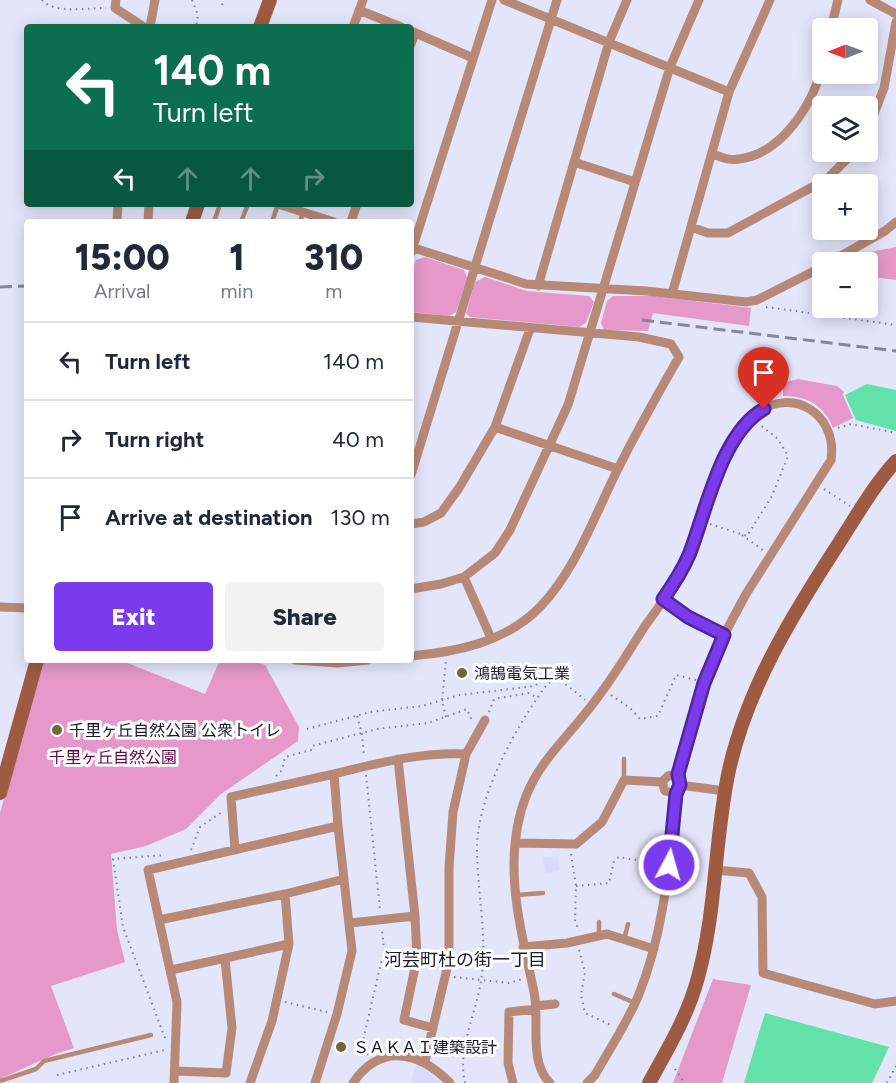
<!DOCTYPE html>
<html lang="en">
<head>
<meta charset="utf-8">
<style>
	:root { --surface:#fff; --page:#f2f2f3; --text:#1f2937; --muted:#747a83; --line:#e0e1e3; --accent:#7c3aed }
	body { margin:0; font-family:Figtree,"Noto Sans JP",sans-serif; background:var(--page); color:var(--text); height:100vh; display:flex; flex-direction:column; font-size:22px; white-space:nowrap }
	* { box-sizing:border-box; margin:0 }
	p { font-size:20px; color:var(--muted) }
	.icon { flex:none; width:33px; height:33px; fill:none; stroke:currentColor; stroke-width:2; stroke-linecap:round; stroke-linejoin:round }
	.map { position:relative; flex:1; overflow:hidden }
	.side { position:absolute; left:24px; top:219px; width:390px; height:444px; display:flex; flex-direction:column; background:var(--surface); border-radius:6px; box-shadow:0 3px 15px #0003 }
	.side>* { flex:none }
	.guide { position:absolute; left:24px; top:24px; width:390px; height:183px; border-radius:6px; box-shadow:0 3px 15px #0003; background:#0b6e4f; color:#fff; overflow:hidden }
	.needle { width:39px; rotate:269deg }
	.fabs { position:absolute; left:812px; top:18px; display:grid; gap:12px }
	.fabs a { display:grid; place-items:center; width:66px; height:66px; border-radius:6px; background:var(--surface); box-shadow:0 3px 15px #0003; font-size:30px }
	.pin { position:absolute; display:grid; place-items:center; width:51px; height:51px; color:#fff; margin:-62px -26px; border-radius:50% 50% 50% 0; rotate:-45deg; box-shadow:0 0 6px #0007 }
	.pin .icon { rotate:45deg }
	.me { position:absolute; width:66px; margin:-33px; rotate:6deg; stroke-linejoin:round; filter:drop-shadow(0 0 4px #0008) }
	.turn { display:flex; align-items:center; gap:21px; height:126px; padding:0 30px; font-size:27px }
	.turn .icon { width:78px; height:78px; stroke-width:2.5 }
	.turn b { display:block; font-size:42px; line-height:51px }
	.lanes { display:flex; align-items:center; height:57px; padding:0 30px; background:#0003; justify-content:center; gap:30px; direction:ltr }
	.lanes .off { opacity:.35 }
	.eta { display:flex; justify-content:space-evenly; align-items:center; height:102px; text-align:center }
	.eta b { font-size:36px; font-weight:800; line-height:42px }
	.primary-button { display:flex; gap:12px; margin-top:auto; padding:12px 30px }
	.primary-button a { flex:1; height:69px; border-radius:6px; background:var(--accent); color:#fff; font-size:24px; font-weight:800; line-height:69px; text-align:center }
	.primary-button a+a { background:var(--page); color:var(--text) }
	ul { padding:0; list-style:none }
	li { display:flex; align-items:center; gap:18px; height:78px; padding:0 30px; border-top:2px solid var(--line) }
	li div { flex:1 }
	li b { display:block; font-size:22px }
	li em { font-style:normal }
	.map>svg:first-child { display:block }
</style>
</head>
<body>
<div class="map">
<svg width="896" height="1083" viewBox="0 0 896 1083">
	<rect width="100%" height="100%" fill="#e3e5fa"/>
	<path fill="#d8dbff" d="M558,856l2,15 -15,2 -2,-16z
		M417,1064l20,15 4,4h-31z"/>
	<path fill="#e598c9" d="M896,247v33l-23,-3 -6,-4v-11h-5l3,-9z
		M425,257l39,13 3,8 -11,34 -7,4 -38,-4v-38l5,-14z
		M485,277l42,14 62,5 5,6 -8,21 -7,4 -109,-10 -4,-4 9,-31z
		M613,296h40l98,12 -2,18 -96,-13 -5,18 -44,-1 -3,-7 6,-22z
		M798,379l39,7 7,6 -1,3 10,23 -20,10c-8,-22 -27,-33 -50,-32v-13z
		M44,660h76l85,34 15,-34h30l15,5 34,62 -1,14 -77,53 -35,35 -40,17 -35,8 6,76 8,32 -74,24 23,62c-26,7 -48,20 -74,31v-266z
		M713,979l38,6 -29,98h-49z"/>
	<path fill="#62e2a8" d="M867,384l29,6v41l-40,-11 -11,-25z
		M765,1013l124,34 -17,36h-128z"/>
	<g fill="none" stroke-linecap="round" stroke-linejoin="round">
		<path stroke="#7d7e92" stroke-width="2" stroke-dasharray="1.5 4.5" stroke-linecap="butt" d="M42,0c12,14 46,8 64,8
			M192,0l6,15 -2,12
			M222,5l1,-5
			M766,307l130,18
			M838,428l13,-4 45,9
			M824,489l26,17
			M710,524l37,12 25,-40 16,-40 -10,-17 -19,-15
			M742,535l22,16
			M611,695l19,13 10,11 18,-3 18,-41 20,5
			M489,712l5,-13 35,-6 8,5
			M357,716l5,18 2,23
			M446,717l-4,-16 4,-40
			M307,729l63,-17 52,-6 38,-11 75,-9 12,-13 5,7
			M366,775l14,134
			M276,776l6,-6 3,-13 26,-7 1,-4 65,-17 51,-6 39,-14 6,14
			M191,850l9,-23 22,-15
			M571,854l5,32 -1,34 4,11
			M576,886l33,-3 5,-22 5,-4 39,7
			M579,950l6,22 -4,23 4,18 28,13
			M454,977l55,6 14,-4
			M285,1002l42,10
			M165,1038l-42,-111 -10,-68 52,-4
			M368,1055l-6,-10 22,-95 -2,-20
			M675,1069l7,10 -1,4
			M57,1075l108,-25
			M465,1083c-8,-34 11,-69 16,-102 7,-44 -4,-89 -4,-133 0,-44 29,-102 53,-139 23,-34 21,-38 55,-9
			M887,1083l9,-17"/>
		<path stroke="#b98978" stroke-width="4.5" d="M214,222l6,-18
			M241,222l7,-18
			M272,222l6,-18
			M300,222l3,-10
			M624,759v21
			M517,895l26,-2
			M599,935v-13
			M624,940l4,-16
			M614,994l21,9
			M0,1081l36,-12 8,-8 107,-26"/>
		<path stroke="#b98978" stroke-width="9" d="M116,0l-1,8 29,19
			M504,0l225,92
			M870,0l26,14
			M359,10l42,17
			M150,27l5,-27
			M353,27l10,-27
			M831,28l7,-28
			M411,31l62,27
			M411,44l4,-11
			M867,132l17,-44 12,-66
			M712,154c9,3 17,7 27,5 43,-5 74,-55 83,-93
			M574,162l61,20
			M278,204l56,18
			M117,222l1,-18
			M148,222l1,-18
			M351,222l6,-18
			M691,227l17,6h20l99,-54 27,-27
			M411,247l115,37 120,7 100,11 11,-2 65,-33
			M411,253l81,-253
			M830,262l55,-31 11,-9
			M538,286l71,-244 18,-42
			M672,294l57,-202 41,-92
			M411,317l228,20 32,7 8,13c-23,40 -45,79 -65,120 -21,43 -40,95 -74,130 -34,35 -83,45 -129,49
			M495,427l123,42
			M411,475l146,-475
			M411,524l13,-2 17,-9 18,-25 36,-61 35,-98
			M464,577l27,61
			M411,589l30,-5 23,-7 31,-24 15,-23 58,-125 102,-338 29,-67
			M663,599l26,18 35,18
			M0,607l27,1
			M295,660l42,3 31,-3
			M398,759l17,157
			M680,785l45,6
			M338,826l-4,-52c44,-11 87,-22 132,-20
			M515,843l61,1 26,-22 22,-42 38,2
			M235,850l-4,-53 103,-23
			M715,870l34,3 13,24 1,76 112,31 21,-3
			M285,894l59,-15
			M159,920l126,-26 4,50 -17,77 -22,62
			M350,923l65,-7 2,42 -13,62 29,8
			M523,947l44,-4 40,-9 47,15
			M171,970l118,-26
			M535,1006l20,-2
			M425,1061l24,-101v-93l4,-55 13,-58 19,-34
			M175,1071l51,2 6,-45 -7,-69
			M174,1083l3,-81 -29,-132 190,-44 14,125 -15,63 -22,69
			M353,1083c28,-41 67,-31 97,0
			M513,1083l-5,-20 1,-51 27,-3
			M550,1083c-22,-21 -10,-62 -16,-91 -10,-48 -24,-99 -19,-148 7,-72 41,-91 80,-143 18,-23 33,-48 48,-72 14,-20 29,-39 40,-60 24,-46 31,-122 73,-155 37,-29 82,1 75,46l-85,134 -22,41 -20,48 -22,84 -4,7 -10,2 -6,6
			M587,1083l8,-8c15,-27 33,-53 44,-81 26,-64 30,-132 37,-200l-11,-3 -3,-9"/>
		<path stroke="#9f5b42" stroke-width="14" d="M260,27l10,-27
			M192,222l6,-18
			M0,793l37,-133
			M649,1083c18,-33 38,-66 48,-102 20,-69 17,-142 32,-211 19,-84 64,-156 110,-227 18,-28 35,-58 57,-82"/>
		<path stroke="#85869a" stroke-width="3" stroke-dasharray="12 6" stroke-linecap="butt" d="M0,287l27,-1
			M642,320l254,31"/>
	</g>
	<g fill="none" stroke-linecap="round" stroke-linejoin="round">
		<g stroke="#51269a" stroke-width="15">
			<path id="route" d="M669,865l7,-71 4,-9 -2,-11 26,-91 20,-48 -36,-18 -25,-18c10,-14 19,-28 26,-44 17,-43 32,-122 75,-146"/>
		</g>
		<use href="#route" stroke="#7c3aed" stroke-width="10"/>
	</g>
	<g fill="#6f6734" stroke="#fff" stroke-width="2">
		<circle cx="462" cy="673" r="6"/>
		<circle cx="57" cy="730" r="6"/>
		<circle cx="341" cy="1047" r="6"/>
	</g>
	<g text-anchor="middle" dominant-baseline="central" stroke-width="6" stroke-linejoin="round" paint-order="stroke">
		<g font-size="16" fill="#18182b" stroke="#fff" text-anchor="start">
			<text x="474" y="673">鴻鵠電気工業</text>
			<text x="69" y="730">千里ヶ丘自然公園 公衆トイレ</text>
			<text x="353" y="1047">ＳＡＫＡＩ建築設計</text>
		</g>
		<g font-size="16" fill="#60064a" stroke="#fff">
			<text x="113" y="757">千里ヶ丘自然公園</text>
		</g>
		<g font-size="18" fill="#18182b" stroke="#fff">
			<text x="465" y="960">河芸町杜の街一丁目</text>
		</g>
	</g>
</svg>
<div class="fabs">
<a><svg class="needle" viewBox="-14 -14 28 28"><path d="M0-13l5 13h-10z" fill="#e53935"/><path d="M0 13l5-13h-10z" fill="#747a83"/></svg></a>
<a><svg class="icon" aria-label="layers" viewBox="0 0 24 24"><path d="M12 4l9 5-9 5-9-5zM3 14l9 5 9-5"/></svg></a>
<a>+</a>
<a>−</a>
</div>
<div class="pin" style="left:764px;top:409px;background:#d93025"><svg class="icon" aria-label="arrive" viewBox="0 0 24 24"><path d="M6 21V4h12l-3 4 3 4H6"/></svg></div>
<svg class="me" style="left:669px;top:865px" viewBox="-20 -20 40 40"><circle r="17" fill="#7c3aed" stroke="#fff" stroke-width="3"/><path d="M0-11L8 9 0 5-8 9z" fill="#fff"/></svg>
<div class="guide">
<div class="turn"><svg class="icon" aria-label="left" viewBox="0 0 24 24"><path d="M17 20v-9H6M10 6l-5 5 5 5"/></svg><div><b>140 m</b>Turn left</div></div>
<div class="lanes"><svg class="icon" aria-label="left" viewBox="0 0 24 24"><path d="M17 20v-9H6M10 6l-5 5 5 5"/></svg><svg class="icon off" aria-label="ahead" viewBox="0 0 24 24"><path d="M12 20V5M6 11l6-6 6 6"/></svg><svg class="icon off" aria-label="ahead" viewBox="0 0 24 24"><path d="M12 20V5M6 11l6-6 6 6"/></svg><svg class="icon off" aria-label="right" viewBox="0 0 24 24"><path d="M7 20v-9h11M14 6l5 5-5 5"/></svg></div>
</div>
<section class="side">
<div class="eta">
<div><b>15:00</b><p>Arrival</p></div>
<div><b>1</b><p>min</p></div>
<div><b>310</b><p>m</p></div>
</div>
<ul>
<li><svg class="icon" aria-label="left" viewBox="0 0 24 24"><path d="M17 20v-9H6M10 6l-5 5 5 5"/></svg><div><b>Turn left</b></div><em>140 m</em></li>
<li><svg class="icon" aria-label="right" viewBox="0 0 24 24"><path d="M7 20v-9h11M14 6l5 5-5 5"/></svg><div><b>Turn right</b></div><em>40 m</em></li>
<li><svg class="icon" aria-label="arrive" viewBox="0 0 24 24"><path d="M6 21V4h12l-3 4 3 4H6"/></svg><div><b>Arrive at destination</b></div><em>130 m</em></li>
</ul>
<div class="primary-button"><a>Exit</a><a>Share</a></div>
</section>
</div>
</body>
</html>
